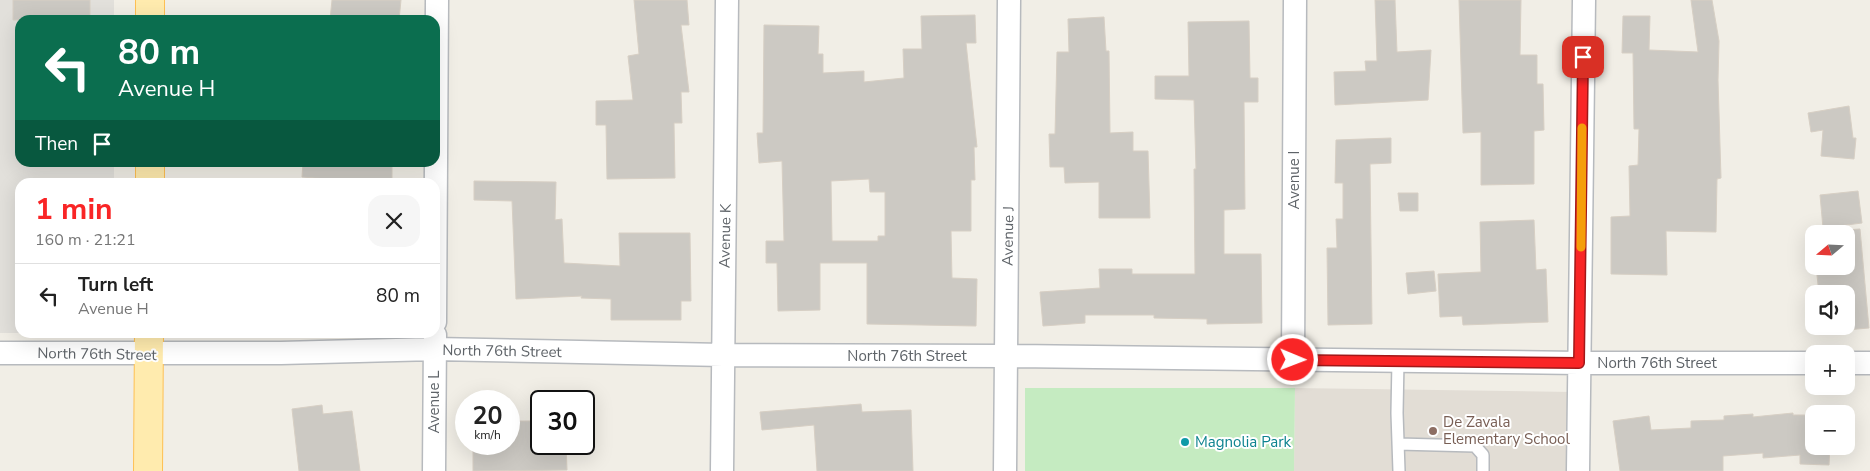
<!DOCTYPE html>
<html lang="en">
<head>
<meta charset="utf-8">
<style>
	:root { --surface:#fff; --page:#f6f6f6; --text:#222; --muted:#767676; --line:#e0e0e0; --accent:#f92526 }
	body { margin:0; font-family:"Nunito Sans",sans-serif; background:var(--page); color:var(--text); height:100vh; display:flex; flex-direction:column; font-size:19px; white-space:nowrap }
	* { box-sizing:border-box; margin:0 }
	p { font-size:16px; color:var(--muted) }
	.icon { flex:none; width:28px; height:28px; fill:none; stroke:currentColor; stroke-width:2; stroke-linecap:round; stroke-linejoin:round }
	.map { position:relative; flex:1; overflow:hidden }
	.sheet { position:absolute; left:15px; top:178px; width:425px; height:160px; display:flex; flex-direction:column; background:var(--surface); border-radius:15px; box-shadow:0 5px 20px #0002 }
	.sheet>* { flex:none }
	.banner { position:absolute; left:15px; top:15px; width:425px; height:152px; border-radius:15px; box-shadow:0 5px 20px #0002; background:#0b6e4f; color:#fff; overflow:hidden }
	.needle { width:32px; rotate:251deg }
	.tools { position:absolute; left:1805px; top:225px; display:grid; gap:10px }
	.tools a { display:grid; place-items:center; width:50px; height:50px; border-radius:10px; background:var(--surface); box-shadow:0 5px 20px #0002; font-size:25px }
	.speed { position:absolute; left:455px; top:390px; display:flex; gap:10px; font-size:25px; font-weight:700; text-align:center }
	.speed>* { display:grid; place-content:center; width:65px; height:65px; border-radius:50%; background:var(--surface); box-shadow:0 5px 20px #0002; line-height:1 }
	.speed small { font-size:12px; font-weight:400 }
	.speed .limit { border:2px solid #111; border-radius:8px; background:#fff; color:#111 }
	.pin { position:absolute; display:grid; place-items:center; width:42px; height:42px; color:#fff; margin:-21px; border-radius:10px; box-shadow:0 2px 8px #0006 }
	.me { position:absolute; width:55px; margin:-28px; rotate:91deg; stroke-linejoin:round; filter:drop-shadow(0 0 4px #0008) }
	.turn { display:flex; align-items:center; gap:18px; height:105px; padding:0 20px; font-size:22px }
	.turn .icon { width:65px; height:65px; stroke-width:2.5 }
	.turn b { display:block; font-size:35px; line-height:42px }
	.then { display:flex; align-items:center; height:48px; padding:0 20px; background:#0003; gap:10px; font-size:19px }
	.round { display:grid; place-items:center; flex:none; width:52px; height:52px; border-radius:15px; background:var(--page) }
	.summary { display:flex; align-items:center; justify-content:space-between; height:85px; padding:0 20px }
	h1 { font-size:30px; font-weight:700; line-height:38px; color:var(--accent) }
	ul { padding:0; list-style:none }
	li { display:flex; align-items:center; gap:15px; height:65px; padding:0 20px; border-top:1px solid var(--line) }
	li div { flex:1 }
	li b { display:block; font-size:19px }
	li em { font-style:normal }
	.map>svg:first-child { display:block }
</style>
</head>
<body>
<div class="map">
<svg width="1870" height="471" viewBox="0 0 1870 471">
	<rect width="100%" height="100%" fill="#f1eee6"/>
	<path fill="#e2e0db" d="M0,0h114v20h-94v142l94,1v19h-94v150l94,1h-114z"/>
	<path fill="#e2ddd5" d="M1295,388l277,4 -1,79h-277z"/>
	<path fill="#c5ebc1" d="M1025,388h270l-1,83h-269z"/>
	<path fill="#ccc9c3" stroke="#d7cfc4" fill-rule="evenodd" d="M13,0h77v20h-77z
		M332,0h69l-2,20h-69z
		M634,0h53l2,25h-8l8,67h-8l1,31h-8l1,55 -68,1 -1,-54h-10v-24l37,-1 -5,-44 11,-2z
		M1375,0h20l2,52 34,-2 -3,50 -93,5 -1,-33 32,-1 -1,-10h12z
		M1459,0h62l-1,55h17v29h6l1,46 -10,1v53l-53,1v-53l-18,1z
		M1691,0h21l7,41 -1,39 3,98 -4,1 -1,53 -50,-1 1,44 -56,-1v-57l19,-1 -1,-50 9,-1 1,-36h-5l-1,-76h-11l1,-37h27l-1,34 49,2z
		M975,15l1,28h-10l11,104h-3l1,33h-4v51h-20l1,47 25,1 -1,47 -109,-2v-61h-47v47l-42,1 -1,-48h-11v-22h18l-2,-80 -23,2 -2,-30h6l1,-108 55,1 -1,28h5v19l41,-2v11l40,-4 -1,-29h19l-1,-33zM869,179l1,13h15v44h-7v5h-46l-1,-60z
		M1104,17l2,34h3l1,82 23,-1v19h15l2,67h-51v-36l-34,1 -1,-16h-14l-1,-33h6l2,-82h12l-1,-33z
		M1249,21l1,57h8v24h-14l1,107 -21,1v44h37l1,69 -55,1v-5l-53,-1v-3h-69v8l-42,3 -3,-34 60,-4 -1,-19h33v5h63l-1,-105h2l-2,-69 -39,-1v-23h34l-1,-54z
		M1849,106l4,32h3l-2,21 -33,-3 2,-26 -12,2 -3,-19z
		M1391,138v25l-21,1 2,160 -44,1 -1,-77h10l-1,-29h7v-36h-8l1,-43z
		M303,162h89v20h-52v-2l-38,-3z
		M474,181l82,1 -1,38 7,-1 2,44 56,3 -1,-33h71l1,68h-10v19h-70v-21l-30,-1 1,-2 -66,3 -4,-98 -38,-1z
		M1858,191l4,32 -39,5 -3,-33z
		M1398,193h20v18h-18z
		M1534,220l2,50 10,-1 2,53 -85,3 -1,-9 -22,1 -2,-43 43,-2 -1,-50z
		M1860,229l9,99 -47,4v-6h24v-32h-27l-3,-28h30v-36z
		M1434,271l2,20 -28,3 -2,-21z
		M861,404l1,8 49,-2 2,61h-96l-3,-46 -52,5 -2,-18z
		M322,405l1,9 29,-3 8,60h-61l-7,-62z
		M1793,413v2h21v31h16l-1,19 -29,-1v-9l-37,3v-5l-40,3v15h-103l-7,-50 36,-5 2,14 40,-2v-7l33,-1v-4l29,-2v3z
		M509,421h32v23h25l1,26 -94,1v-27h36z"/>
	<g fill="none" stroke-linecap="round" stroke-linejoin="round">
		<g stroke="#b7babe" stroke-width="14">
			<path id="service" d="M1398,361l-1,52 2,58
				M1398,444l77,2 8,9v16"/>
		</g>
		<g stroke="#b7babe" stroke-width="25">
			<path id="minor" d="M435,322l2,-322
				M0,353h281l154,-4 288,6 283,1 573,7h235
				M1293,360l2,-360
				M1846,363h24
				M434,471l1,-136
				M722,471l5,-471
				M1005,471l4,-471
				M1578,471l6,-471"/>
		</g>
		<g stroke="#fec053" stroke-width="30">
			<path id="primary" d="M150,20v-20
				M150,182v-20
				M148,471l1,-139"/>
		</g>
		<use href="#service" stroke="#fff" stroke-width="11"/>
		<use href="#minor" stroke="#fff" stroke-width="22"/>
		<use href="#primary" stroke="#ffebae" stroke-width="28"/>
	</g>
	<g fill="none" stroke-linecap="round" stroke-linejoin="round">
		<g stroke="#a21819" stroke-width="12">
			<path id="route" d="M1293,360l286,3 4,-306"/>
		</g>
		<use href="#route" stroke="#f92526" stroke-width="9"/>
		<path stroke="#f59e0b" stroke-width="9" d="M1581,247l1,-119"/>
	</g>
	<circle fill="#8d6e63" stroke="#fff" stroke-width="2" cx="1433" cy="431" r="5"/>
	<circle fill="#0f9aa8" stroke="#fff" stroke-width="2" cx="1185" cy="442" r="5"/>
	<g text-anchor="middle" dominant-baseline="central" stroke-width="4" stroke-linejoin="round" paint-order="stroke">
		<g font-size="15" fill="#5e6368" stroke="#fff">
			<text transform="translate(1294 180) rotate(-90)">Avenue I</text>
			<text transform="translate(725 236) rotate(-89)">Avenue K</text>
			<text transform="translate(1008 236) rotate(-89)">Avenue J</text>
			<text transform="translate(502 351) rotate(1)">North 76th Street</text>
			<text transform="translate(97 354) rotate(1)">North 76th Street</text>
			<text x="907" y="356">North 76th Street</text>
			<text x="1657" y="363">North 76th Street</text>
			<text transform="translate(434 402) rotate(-90)">Avenue L</text>
		</g>
		<g font-size="15" fill="#785e54" stroke="#fff" text-anchor="start">
			<text x="1443" y="422">De Zavala<tspan x="1443" dy="17">Elementary School</tspan></text>
		</g>
		<g font-size="15" fill="#0d838f" stroke="#fff" text-anchor="start">
			<text x="1195" y="442">Magnolia Park</text>
		</g>
	</g>
</svg>
<div class="tools">
<a><svg class="needle" viewBox="-14 -14 28 28"><path d="M0-13l5 13h-10z" fill="#e53935"/><path d="M0 13l5-13h-10z" fill="#767676"/></svg></a>
<a><svg class="icon" aria-label="sound" viewBox="0 0 24 24"><path d="M4 9h4l5-4v14l-5-4H4zM17 9q2 3 0 6"/></svg></a>
<a>+</a>
<a>−</a>
</div>
<div class="speed"><div>20<small>km/h</small></div><div class="limit">30</div></div>
<div class="pin" style="left:1583px;top:57px;background:#d93025"><svg class="icon" aria-label="arrive" viewBox="0 0 24 24"><path d="M6 21V4h12l-3 4 3 4H6"/></svg></div>
<svg class="me" style="left:1293px;top:360px" viewBox="-20 -20 40 40"><circle r="17" fill="#f92526" stroke="#fff" stroke-width="3"/><path d="M0-11L8 9 0 5-8 9z" fill="#fff"/></svg>
<div class="banner">
<div class="turn"><svg class="icon" aria-label="left" viewBox="0 0 24 24"><path d="M17 20v-9H6M10 6l-5 5 5 5"/></svg><div><b>80 m</b>Avenue H</div></div>
<div class="then">Then<svg class="icon" aria-label="arrive" viewBox="0 0 24 24"><path d="M6 21V4h12l-3 4 3 4H6"/></svg></div>
</div>
<section class="sheet">
<div class="summary"><div><h1>1 min</h1><p>160 m · 21:21</p></div><a class="round"><svg class="icon" aria-label="close" viewBox="0 0 24 24"><path d="M6 6l12 12M18 6L6 18"/></svg></a></div>
<ul>
<li><svg class="icon" aria-label="left" viewBox="0 0 24 24"><path d="M17 20v-9H6M10 6l-5 5 5 5"/></svg><div><b>Turn left</b><p>Avenue H</p></div><em>80 m</em></li>
</ul>
</section>
</div>
</body>
</html>
